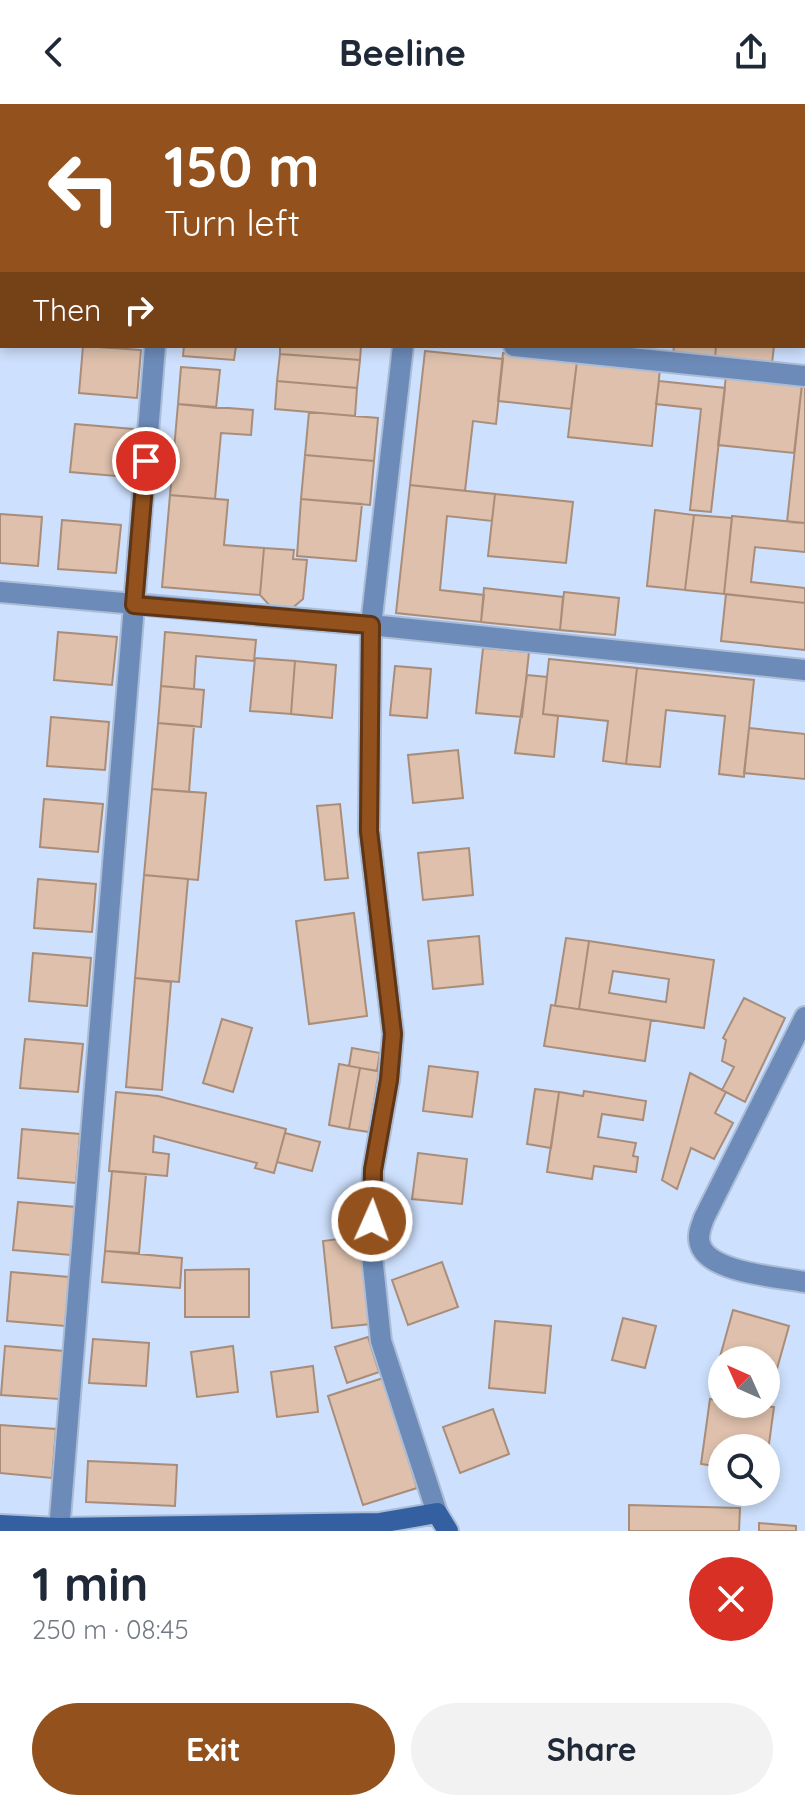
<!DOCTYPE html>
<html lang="en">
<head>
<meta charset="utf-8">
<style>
	:root { --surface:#fff; --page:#f2f2f3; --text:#1f2937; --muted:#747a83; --accent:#93521d }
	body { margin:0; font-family:Quicksand,sans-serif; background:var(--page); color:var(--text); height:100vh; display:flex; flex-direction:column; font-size:30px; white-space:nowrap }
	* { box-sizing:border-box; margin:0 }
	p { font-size:26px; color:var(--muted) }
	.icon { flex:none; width:44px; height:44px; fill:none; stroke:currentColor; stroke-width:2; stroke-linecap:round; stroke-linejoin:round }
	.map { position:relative; height:1427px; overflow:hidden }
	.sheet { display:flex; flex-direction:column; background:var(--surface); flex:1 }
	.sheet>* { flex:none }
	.hud { position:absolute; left:0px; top:0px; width:806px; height:244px; box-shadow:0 4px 12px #0003; background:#93521d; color:#fff; overflow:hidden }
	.needle { width:52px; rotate:315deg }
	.fabs { position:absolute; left:708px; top:1242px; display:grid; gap:16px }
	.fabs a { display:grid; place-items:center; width:72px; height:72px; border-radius:50%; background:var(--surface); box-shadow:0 4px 12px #0003; font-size:40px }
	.pin { position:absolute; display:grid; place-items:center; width:68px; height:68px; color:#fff; margin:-34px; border:4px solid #fff; border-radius:50%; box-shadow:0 2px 8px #0007 }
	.me { position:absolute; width:88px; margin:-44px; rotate:2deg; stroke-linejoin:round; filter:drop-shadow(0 0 6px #0008) }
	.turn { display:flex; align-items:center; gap:28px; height:168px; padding:0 32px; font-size:36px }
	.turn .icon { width:104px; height:104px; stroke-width:2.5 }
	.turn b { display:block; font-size:56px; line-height:68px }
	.then { display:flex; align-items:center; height:76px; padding:0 32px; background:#0003; gap:16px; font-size:30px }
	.round { display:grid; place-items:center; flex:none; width:84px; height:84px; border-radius:42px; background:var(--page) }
	.head { display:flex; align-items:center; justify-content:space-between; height:136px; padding:0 32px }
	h1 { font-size:48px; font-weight:700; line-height:60px }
	.cta { display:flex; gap:16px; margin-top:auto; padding:16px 32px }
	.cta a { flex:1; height:92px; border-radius:48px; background:var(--accent); color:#fff; font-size:32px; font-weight:700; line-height:92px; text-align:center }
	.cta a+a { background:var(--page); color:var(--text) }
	header { display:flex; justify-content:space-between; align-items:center; height:104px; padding:0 32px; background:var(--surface); font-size:36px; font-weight:700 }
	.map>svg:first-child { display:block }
</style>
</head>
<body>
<header><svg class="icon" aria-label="back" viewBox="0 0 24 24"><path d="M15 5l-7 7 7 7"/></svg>Beeline<svg class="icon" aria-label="share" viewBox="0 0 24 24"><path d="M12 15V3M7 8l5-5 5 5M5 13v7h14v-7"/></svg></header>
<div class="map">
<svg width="805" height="1427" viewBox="0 0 805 1427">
	<rect width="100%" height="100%" fill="#cde0fd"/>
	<path fill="#dec0ac" stroke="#a98d79" stroke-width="2" fill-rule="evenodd" d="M207,0h55l-55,2z
		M286,0h77l-14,2z
		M363,0h43v2h-57z
		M518,0h53l3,2h-57z
		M83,242l58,4 -4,48 -58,-5z
		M184,242h52l-2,14 -51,-4z
		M280,242h81l-1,14 -80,-6z
		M674,242h42l-1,13 -42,-4z
		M716,242h58l-2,17 -57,-6z
		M425,247l78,8 -7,65 -23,-3 -8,70 -55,-6z
		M503,249l74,8 -6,48 -73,-8z
		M280,250l80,6 -3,28 -80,-7z
		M577,257l83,8 -8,77 -84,-9z
		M181,263l39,3 -4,38 -38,-4z
		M726,272l76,8 -8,69 -76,-8z
		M277,277l80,7 -2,28 -80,-7z
		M659,277l66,7 -14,124 -21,-2 11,-101 -45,-5z
		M802,280l3,1v138l-18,-1z
		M178,300l75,6 -2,25 -30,-2 -6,66 -45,-4z
		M309,308l69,6 -4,43 -69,-6z
		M75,320l58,5 -5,48 -58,-5z
		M305,351l69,6 -4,44 -69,-6z
		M410,381l85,9 -3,27 -45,-5 -7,74 44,5 -3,27 -85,-9z
		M495,390l78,8 -7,61 -78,-7z
		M170,391l58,5 -4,45 40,3 -4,47 -98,-8z
		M301,395l61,5 -6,57 -59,-5z
		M655,406l39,5 -9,75 -38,-4z
		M0,410l42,3 -4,49 -38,-3z
		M694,411l38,3 -8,76 -39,-4z
		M732,412l73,7v29l-50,-5 -4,35 54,6v15l-81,-9z
		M62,416l59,5 -5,48 -58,-4z
		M264,444l30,2 -1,9 14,1 -4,39 -13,11 -18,-2 -12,-13z
		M484,484l79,9 -3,33 -79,-8z
		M564,488l55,6 -4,37 -55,-5z
		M726,490l79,9v47l-84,-9z
		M58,528l59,5 -5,48 -58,-5z
		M165,528l91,8 -2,21 -58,-5 -2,33 -33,-3z
		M483,544l46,4 -7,65 -46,-4z
		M255,554l40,3 -4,53 -41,-3z
		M549,555l88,9 -11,96 -23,-3 5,-40 -65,-7z
		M295,557l41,4 -4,53 -41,-4z
		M395,562l36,3 -4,49 -37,-3z
		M637,564l117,12 -10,97 -25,-3 6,-58 -59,-6 -6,57 -34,-3z
		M527,571l20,2 -4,37 15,2 -4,41 -39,-4z
		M161,582l43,4 -3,37 -43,-4z
		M51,613l58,5 -4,48 -58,-4z
		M158,619l36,3 -5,66 -37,-3z
		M749,624l56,6v45l-61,-6z
		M458,646l5,48 -50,5 -5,-48z
		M152,685l54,4 -8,87 -54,-5z
		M44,695l59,5 -5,48 -58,-5z
		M340,700l8,74 -23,2 -8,-74z
		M469,744l4,47 -50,5 -5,-47z
		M144,771l44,4 -9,103 -44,-4z
		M38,775l58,5 -4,48 -58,-4z
		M354,809l13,103 -58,8 -13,-103z
		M479,832l4,48 -50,5 -5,-48z
		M566,834l23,3 -10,68 -24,-3z
		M589,837l125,19 -10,68 -125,-19zM613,867l56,8 -3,23 -57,-9z
		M33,849l58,5 -4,48 -58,-5z
		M135,874l36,4 -9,108 -36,-3z
		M744,894l41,20 -40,84 -23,-12 12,-23 -12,-6 4,-21 -3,-2z
		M551,901l100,15 -6,41 -101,-15z
		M222,915l30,9 -19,64 -30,-9z
		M25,935l58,5 -5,48 -58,-4z
		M352,944l28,5 -3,18 -28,-5z
		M339,960l21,4 -11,61 -20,-4z
		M429,962l49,6 -6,45 -49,-6z
		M360,964l19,3 -10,61 -20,-3z
		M690,969l36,19 -11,21 18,10 -19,36 -23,-11 -14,41 -15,-9z
		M535,985l24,3 -8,56 -24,-4z
		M584,987l62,10 -3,19 -41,-6 -4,23 38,6 -3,13 5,1 -2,15 -42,-6 -2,13 -45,-7 12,-80 24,4z
		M116,988l42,4 128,33 -12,44 -19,-5 2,-5 -103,-27 -1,16 16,2 -2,22 -58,-5z
		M22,1025l58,5 -4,49 -58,-5z
		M285,1029l35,9 -8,29 -35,-9z
		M418,1049l49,6 -5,45 -50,-5z
		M112,1067l34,3 -7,79 -34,-2z
		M18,1098l58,5 -5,48 -58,-5z
		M361,1132l10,88 -39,4 -9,-87z
		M105,1147l77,7 -2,30 -78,-6z
		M442,1158l16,45 -50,18 -16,-45z
		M249,1165v48h-64v-47z
		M11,1168l58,5 -4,49 -58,-5z
		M733,1206l56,16 -18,64 -5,-1v-29h-44v17l-7,-2z
		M623,1214l33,8 -11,42 -33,-8z
		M495,1217l56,5 -6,67 -56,-5z
		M368,1233l11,35 -32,11 -12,-36z
		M93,1235l56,4 -3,43 -57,-3z
		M5,1242l59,5 -5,48 -58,-4z
		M233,1242l5,46 -41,5 -6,-45z
		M313,1262l5,46 -41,5 -6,-45z
		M383,1274l34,110 -54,17 -35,-109z
		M710,1295l12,2v3l52,3 -8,59v-18h-44v19l-21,-3z
		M493,1305l16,45 -49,19 -17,-46z
		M0,1321l56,4 -4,49 -52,-5z
		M88,1357l89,4 -2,41 -89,-4z
		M629,1401l111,3 -1,23h-110z
		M759,1419l37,3v5h-37z"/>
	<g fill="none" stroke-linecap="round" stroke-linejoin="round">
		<g stroke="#abbcd6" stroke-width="24">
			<path id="street" d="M175,2v-2
				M403,242l-32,279 -2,206 24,203 -4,46 -16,90 -2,76 10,95 56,172
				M514,242l291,30
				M0,488l371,33 434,45
				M805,913l-101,201c-3,9 -7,17 -4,26 8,29 79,33 105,38
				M59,1427l96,-1185"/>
		</g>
		<g stroke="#abbcd6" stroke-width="24">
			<path id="secondary" d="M0,1421l58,3 321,-5 58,-10 11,18"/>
		</g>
		<use href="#street" stroke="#6c8bb8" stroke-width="20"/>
		<use href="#secondary" stroke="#3460a1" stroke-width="20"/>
	</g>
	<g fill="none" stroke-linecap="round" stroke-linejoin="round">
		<g stroke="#603513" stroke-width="20">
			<path id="route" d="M146,357l-12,144 237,20 -2,206 24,203 -4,46 -16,90 -1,51"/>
		</g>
		<use href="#route" stroke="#93521d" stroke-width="14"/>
	</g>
</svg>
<div class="fabs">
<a><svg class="needle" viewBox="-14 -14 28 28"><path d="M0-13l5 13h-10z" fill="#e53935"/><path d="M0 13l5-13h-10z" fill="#747a83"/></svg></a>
<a><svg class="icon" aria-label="search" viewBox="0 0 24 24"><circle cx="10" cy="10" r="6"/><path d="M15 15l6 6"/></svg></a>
</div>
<div class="pin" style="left:146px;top:357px;background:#d93025"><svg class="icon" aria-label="arrive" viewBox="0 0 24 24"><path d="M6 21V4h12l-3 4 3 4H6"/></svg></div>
<svg class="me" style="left:372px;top:1117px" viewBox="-20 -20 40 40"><circle r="17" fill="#93521d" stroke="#fff" stroke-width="3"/><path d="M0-11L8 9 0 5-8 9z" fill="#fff"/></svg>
<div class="hud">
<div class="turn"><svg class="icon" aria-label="left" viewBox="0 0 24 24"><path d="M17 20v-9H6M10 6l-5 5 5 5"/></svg><div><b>150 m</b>Turn left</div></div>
<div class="then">Then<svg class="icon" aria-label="right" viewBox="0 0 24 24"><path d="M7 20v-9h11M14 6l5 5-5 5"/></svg></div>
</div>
</div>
<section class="sheet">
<div class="head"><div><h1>1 min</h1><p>250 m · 08:45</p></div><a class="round" style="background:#d93025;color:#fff"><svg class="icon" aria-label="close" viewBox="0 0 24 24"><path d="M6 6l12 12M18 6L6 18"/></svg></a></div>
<div class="cta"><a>Exit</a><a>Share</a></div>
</section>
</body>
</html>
